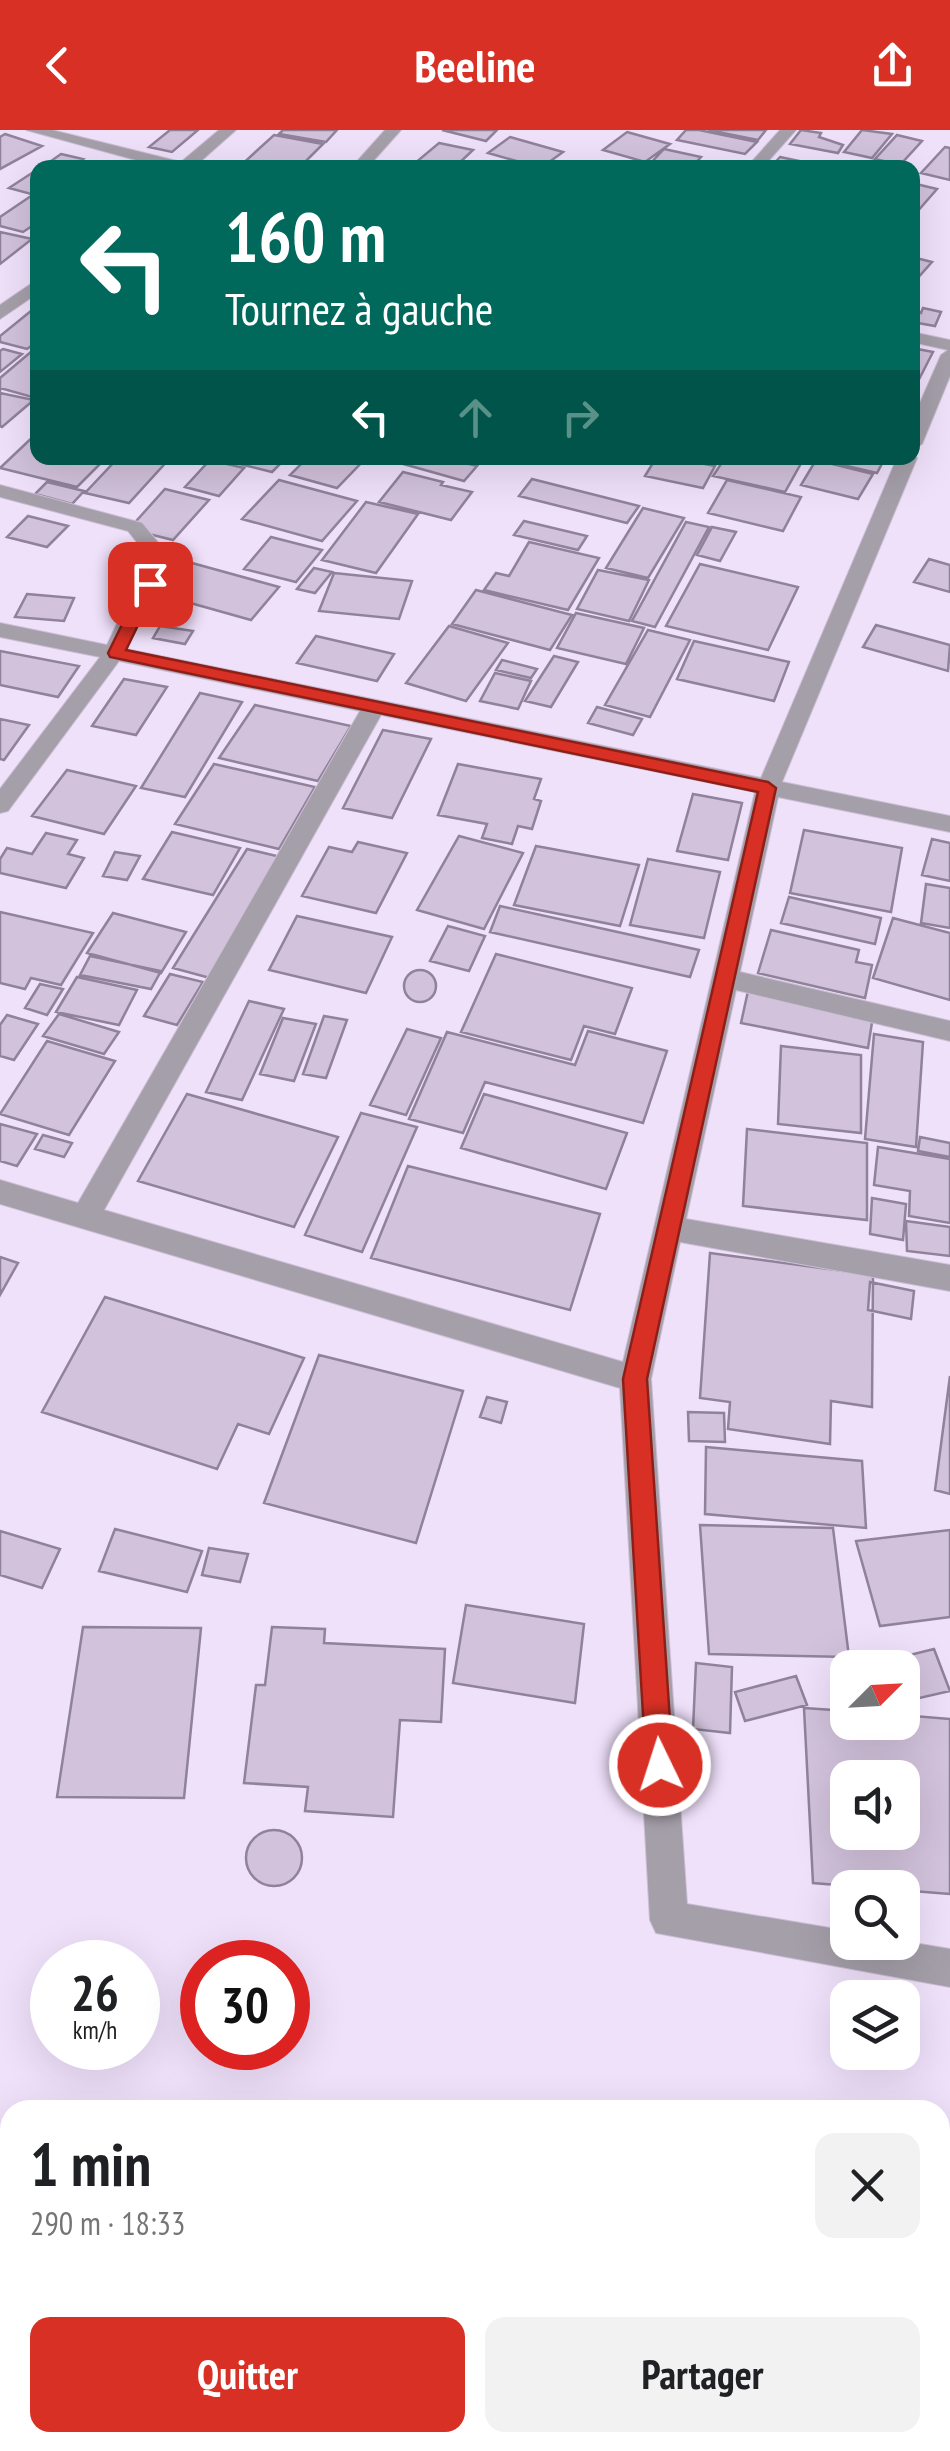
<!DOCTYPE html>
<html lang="fr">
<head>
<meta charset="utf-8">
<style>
	:root { --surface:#fff; --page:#f2f2f2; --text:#202124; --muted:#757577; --accent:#d93025 }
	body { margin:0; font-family:"PT Sans Narrow",sans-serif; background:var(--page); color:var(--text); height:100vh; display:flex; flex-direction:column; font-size:38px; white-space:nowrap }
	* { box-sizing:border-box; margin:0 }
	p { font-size:32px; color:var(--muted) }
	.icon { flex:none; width:55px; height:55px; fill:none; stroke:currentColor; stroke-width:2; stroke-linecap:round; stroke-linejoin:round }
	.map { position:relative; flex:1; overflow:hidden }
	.panel { position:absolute; left:0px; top:1970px; width:950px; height:352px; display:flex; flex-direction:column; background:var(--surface); border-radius:30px 30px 0 0; box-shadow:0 10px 40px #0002 }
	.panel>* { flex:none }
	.guide { position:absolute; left:30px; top:30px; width:890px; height:305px; border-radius:20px; box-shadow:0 10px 40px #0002; background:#00695c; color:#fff; overflow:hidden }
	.needle { width:65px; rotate:66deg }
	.buttons { position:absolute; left:830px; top:1520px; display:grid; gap:20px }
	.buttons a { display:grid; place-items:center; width:90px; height:90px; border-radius:20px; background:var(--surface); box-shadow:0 10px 40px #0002; font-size:50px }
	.speed { position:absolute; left:30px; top:1810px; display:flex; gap:20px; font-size:50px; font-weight:700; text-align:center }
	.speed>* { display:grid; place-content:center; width:130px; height:130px; border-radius:50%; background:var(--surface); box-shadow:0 10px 40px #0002; line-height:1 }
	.speed small { font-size:25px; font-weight:400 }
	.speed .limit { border:15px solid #d22; background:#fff; color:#111 }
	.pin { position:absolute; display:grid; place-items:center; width:85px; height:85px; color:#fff; margin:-42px; border-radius:20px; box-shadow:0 5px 15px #0006 }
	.me { position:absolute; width:110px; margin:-55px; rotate:356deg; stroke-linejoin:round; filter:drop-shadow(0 0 8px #0008) }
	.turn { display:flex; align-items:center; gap:35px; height:210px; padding:0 30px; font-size:45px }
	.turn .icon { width:130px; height:130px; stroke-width:2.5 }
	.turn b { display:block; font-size:70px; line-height:85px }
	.lanes { display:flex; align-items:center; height:95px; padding:0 30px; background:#0003; justify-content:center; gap:50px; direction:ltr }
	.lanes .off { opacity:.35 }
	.round { display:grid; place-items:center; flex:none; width:105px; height:105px; border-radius:20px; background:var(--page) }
	.overview { display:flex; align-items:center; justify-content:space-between; height:170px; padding:0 30px }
	h1 { font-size:60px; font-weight:600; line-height:75px }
	.button { display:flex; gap:20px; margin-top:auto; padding:20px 30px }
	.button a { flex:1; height:115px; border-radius:20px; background:var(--accent); color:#fff; font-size:40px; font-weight:600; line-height:115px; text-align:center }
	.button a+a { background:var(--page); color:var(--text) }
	header { display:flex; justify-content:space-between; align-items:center; height:130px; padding:0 30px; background:var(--accent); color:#fff; font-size:45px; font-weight:600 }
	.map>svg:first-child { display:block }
</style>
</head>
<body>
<header><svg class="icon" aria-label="back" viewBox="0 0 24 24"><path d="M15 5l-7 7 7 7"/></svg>Beeline<svg class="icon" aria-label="share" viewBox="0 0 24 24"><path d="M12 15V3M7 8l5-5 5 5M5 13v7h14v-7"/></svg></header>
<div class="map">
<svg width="950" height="2321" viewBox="0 0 950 2321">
	<rect width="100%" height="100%" fill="#f0e1fb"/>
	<path fill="#d2c2dc" stroke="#90829a" stroke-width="2.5" fill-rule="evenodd" d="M170,0h28l-26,22 -23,-5z
		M283,0h54l-11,12 -47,-8z
		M442,0h55l-11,11z
		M686,0h13l58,12 -12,12 -68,-14z
		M708,0h58l-8,10z
		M801,0l20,3 -2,4 24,8 -5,8 -48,-9z
		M862,0l30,4 -20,24 -28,-6z
		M627,2l43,12 -25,18 -42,-12z
		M5,4l37,12 -42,23v-32z
		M274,5l49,9 -24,24 -60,-1z
		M897,5l25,6 -22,24 -25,-6z
		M510,7l53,15 -22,16 -53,-15z
		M439,13l34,7 -19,18 -39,-5z
		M945,17l5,1v32l-29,-7z
		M664,19l37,8 -10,11 -43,-2z
		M61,24l22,5 -13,9h-29z
		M780,27l29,6 -4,5h-35z
		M38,39v20l-7,5 -22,-6z
		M912,53l25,6 -20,23 -5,-1z
		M31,66l7,1v25l-15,10 -23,-6v-9z
		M0,102l32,7 -32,25z
		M912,127l20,5 -17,19 -3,-1z
		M923,178l18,4 -6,14 -23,-4v-11l9,2z
		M31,181l7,2v28l-11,8 -27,-7v-6z
		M38,216v55l-38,-8v-15z
		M912,218l21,4 -21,41z
		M3,219l19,5 -22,18v-21z
		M0,258l36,10 -34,29 -2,-1z
		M38,302v26h68l-29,29 -77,-19z
		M118,328h52l-41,45 -44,-10z
		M215,328h71l-14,14z
		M307,328h59l-29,30 -47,-13z
		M382,328h65l30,8 -13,15z
		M656,328h18l41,8 -12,22 -58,-12z
		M725,328h79l-19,34 -72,-16z
		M812,328h73l-8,15z
		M210,330l34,8 -25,28 -34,-9z
		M816,330l57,14 -15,25 -57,-14z
		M403,342l40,10 -2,3 31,7 -21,28 -72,-18z
		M532,349l107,27 -12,17 -108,-27z
		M279,350l78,21 -35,40 -80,-22z
		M727,350l74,17 -18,34 -75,-18z
		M47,352l37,9 -12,13 -37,-10z
		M165,359l44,11 -36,40 -44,-11z
		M366,372l52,12 -42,59 -54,-13z
		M643,378l41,10 -36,60 -42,-10z
		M28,386l40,10 -21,21 -40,-10z
		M524,391l63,15 -9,14 -64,-15z
		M686,392l23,5 -54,100 -23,-6z
		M712,397l24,5 -16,29 -23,-6z
		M271,407l51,13 -26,32 -52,-13z
		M529,412l70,16 -31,52 -84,-20 12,-17 13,3z
		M929,429l21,6v27l-36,-10z
		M192,433l87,24 -28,33 -89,-25z
		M700,434l98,23 -30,63 -102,-24z
		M314,438l18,4 -17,21 -18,-4z
		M598,440l51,10 -20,41 -52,-12z
		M334,443l78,8 -13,38 -80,-8z
		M476,460l96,25 -22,35 -98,-26z
		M27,464l47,4 -10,23 -49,-4z
		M576,483l68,15 -18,36 -69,-16z
		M876,495l74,20 -2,26 -85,-24z
		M160,496l33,5 -8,13 -32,-6z
		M449,496l59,17 -42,58 -60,-18z
		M648,500l42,10 -40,77 -45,-12z
		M316,506l78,18 -17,27 -80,-18z
		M694,511l95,21 -15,39 -97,-22z
		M0,521l79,15 -21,31 -58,-12z
		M554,526l24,6 -27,45 -26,-6z
		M502,530l35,9 -6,9 -35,-8z
		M495,543l36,8 -13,28 -38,-8z
		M124,549l43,8 -31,48 -44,-9z
		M200,563l42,9 -57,95 -44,-9z
		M255,575l96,21 -33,55 -99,-23z
		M597,577l45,12 -9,16 -45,-12z
		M0,589l29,6 -25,35 -4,-1z
		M383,600l48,9 -39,79 -49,-10z
		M214,634l101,23 -36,62 -104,-25z
		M458,634l83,15 -7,20 7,2 -9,28 -14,-3 -6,18 -30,-6 5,-14 -49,-9z
		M67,640l69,16 -32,48 -72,-18z
		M693,664l49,9 -14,57 -51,-9z
		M804,700l98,18 -11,64 -101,-19z
		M172,702l68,16 -27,47 -70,-16z
		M46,703l31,7 -9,14 16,4 -18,30 -66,-15v-14l7,-11 25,6z
		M459,706l64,17 -39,76 -67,-19z
		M932,709l18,4v38l-28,-6z
		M358,712l49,11 -31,60 -74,-17 27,-49 23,5z
		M536,716l103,19 -19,61 -106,-21z
		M247,719l34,8 -71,121 -37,-10z
		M115,722l25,4 -13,24 -24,-4z
		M648,729l72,13 -16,66 -74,-13z
		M926,754l24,4v40l-29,-5z
		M789,767l92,21 -6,26 -94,-21z
		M500,776l199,44 -9,27 -200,-45z
		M0,782l93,21 -32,52 -30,-7 -6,11 -25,-6z
		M113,783l73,19 -25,41 -74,-20z
		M297,786l95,21 -26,56 -97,-23z
		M893,788l57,15v67l-77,-22z
		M448,796l37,10 -16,35 -39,-10z
		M771,800l88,20 -3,12 16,3 -7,33 -107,-25z
		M496,824l136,34 -17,46 -31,-8 -13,34 -110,-28z
		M90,826l71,15 -10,18 -71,-14z
		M404 856a16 16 0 1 1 32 0a16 16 0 1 1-32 0Z
		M170,844l33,8 -26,43 -33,-9z
		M77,847l60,13 -18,35 -63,-13z
		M40,854l23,5 -16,26 -22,-7z
		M748,861l125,25 -5,32 -127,-25z
		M249,871l35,8 -42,91 -36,-8z
		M59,884l60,18 -15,22 -61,-18z
		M7,885l31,9 -24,36 -14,-4v-31z
		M324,886l23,4 -21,58 -23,-4z
		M283,888l33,6 -22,57 -34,-7z
		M407,899l34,9 -35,77 -36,-10z
		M588,901l79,20 -24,72 -158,-41 -22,51 -54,-14 38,-87 128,33z
		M874,904l49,8 -7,105 -51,-8z
		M47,911l68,20 -46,74 -69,-21z
		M781,916l80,9v78l-83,-9z
		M187,964l151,43 -44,90 -156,-46z
		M484,964l143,39 -21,56 -145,-41z
		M361,983l56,14 -55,125 -57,-17z
		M0,994l37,10 -20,32 -17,-5z
		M747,999l120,14v77l-124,-14z
		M43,1005l29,8 -8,14 -29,-8z
		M920,1007l30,6v14l-32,-6z
		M878,1017l72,12v64l-41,-7 1,-25 -36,-6z
		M408,1036l192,48 -30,96 -199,-52z
		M872,1068l34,6 -3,36 -33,-6z
		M906,1091l44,6v29l-43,-5z
		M710,1123l163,22 -1,132 -41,-6 -1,43 -102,-15 2,-27 -30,-4z
		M0,1127l18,6 -18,32z
		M870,1152l44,9 -3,28 -43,-9z
		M105,1167l199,61 -35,76 -31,-10 -21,45 -175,-57z
		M319,1225l144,36 -47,152 -152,-40z
		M950,1246v118l-15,-4z
		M487,1267l20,5 -6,21 -21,-6z
		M688,1282l36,1 1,29 -36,-1z
		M706,1317l156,14 4,67 -161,-14z
		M700,1395l133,3 16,129 -140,-3z
		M115,1399l87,22 -15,41 -88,-21z
		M950,1400v87l-70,9 -24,-85z
		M0,1401l60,18 -18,39 -42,-13z
		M209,1418l39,6 -8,28 -38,-7z
		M466,1475l118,19 -9,79 -122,-20z
		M83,1497l118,1 -17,170 -127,-1z
		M272,1497l53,2 -1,14 121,6 -4,73 -41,-2 -7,97 -88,-6 3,-24 -64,-4 12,-98h9z
		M934,1519l16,42 -48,11v-34h-45z
		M696,1533l36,4 -2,66 -37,-4z
		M796,1546l11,29 -62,16 -10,-29z
		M804,1578l44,3v11h54v-7l48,4v175l-137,-11zM848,1648h54v54h-54z
		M246 1728a28 28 0 1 1 56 0a28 28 0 1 1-56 0Z"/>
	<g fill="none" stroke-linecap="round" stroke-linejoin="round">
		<g stroke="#cdbfd6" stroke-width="2">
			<path id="minor" d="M26,0h26l129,32 38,-32h17l-43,38h-28z
				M385,0h16l-34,38h-16z
				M780,0h16l-34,38h-16z
				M38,149v14l-38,26v-14z
				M912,202l38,8v36l-28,68 -10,6v-29l29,-66 7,-5 -36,-8z
				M912,324l5,4 -135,324 168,34v16l-172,-35 -38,175 210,49v20l-214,-51 -50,229 264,46v26l-270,-49 -29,137 36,525 161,27v11l54,-1 48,8v38l-294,-54 -6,-13 -30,-532 -620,-184v-24l78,23 282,-492 -241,-50 -111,150 -8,2v-24l100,-132 -100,-20v-14l107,22 29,-62 7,-33 -15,-19 -128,-34v-12l142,38 18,22 -3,38 -31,66 635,129 136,-320h15zM381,585l374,77 -132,570 -519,-152z"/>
		</g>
		<use href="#minor" fill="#a59faa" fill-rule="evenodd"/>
	</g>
	<path fill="#d93025" stroke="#8d1f18" stroke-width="2.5" d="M150,449l8,5 -32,66 642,132 8,6 -129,591 26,386 -4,10 -9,4 -10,-4 -4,-10 -23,-386 135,-587 -648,-135 -2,-4 34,-69z"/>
</svg>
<div class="buttons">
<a><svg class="needle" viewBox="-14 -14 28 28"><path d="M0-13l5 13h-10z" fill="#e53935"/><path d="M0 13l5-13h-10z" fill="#757577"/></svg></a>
<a><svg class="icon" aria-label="sound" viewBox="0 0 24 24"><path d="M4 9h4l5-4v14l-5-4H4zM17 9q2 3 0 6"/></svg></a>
<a><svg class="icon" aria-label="search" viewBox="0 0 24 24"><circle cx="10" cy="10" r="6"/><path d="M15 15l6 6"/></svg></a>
<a><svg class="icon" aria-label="layers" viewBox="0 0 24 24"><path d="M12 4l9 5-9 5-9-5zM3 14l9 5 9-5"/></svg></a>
</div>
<div class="speed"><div>26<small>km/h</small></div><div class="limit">30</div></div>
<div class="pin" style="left:150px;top:454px;background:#d93025"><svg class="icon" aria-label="arrive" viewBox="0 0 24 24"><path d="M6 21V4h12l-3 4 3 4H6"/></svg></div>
<svg class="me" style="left:660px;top:1635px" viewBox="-20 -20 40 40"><circle r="17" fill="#d93025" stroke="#fff" stroke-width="3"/><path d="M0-11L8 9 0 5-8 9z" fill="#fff"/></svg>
<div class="guide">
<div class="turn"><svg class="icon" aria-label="left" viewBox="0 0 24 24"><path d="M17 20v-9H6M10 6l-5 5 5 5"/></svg><div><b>160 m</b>Tournez à gauche</div></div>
<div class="lanes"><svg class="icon" aria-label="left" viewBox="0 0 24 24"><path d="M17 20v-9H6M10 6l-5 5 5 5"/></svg><svg class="icon off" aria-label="ahead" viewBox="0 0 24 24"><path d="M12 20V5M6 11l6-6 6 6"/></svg><svg class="icon off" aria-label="right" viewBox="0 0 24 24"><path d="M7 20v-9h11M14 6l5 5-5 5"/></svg></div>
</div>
<section class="panel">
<div class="overview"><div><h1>1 min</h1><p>290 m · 18:33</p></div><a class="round"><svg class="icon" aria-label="close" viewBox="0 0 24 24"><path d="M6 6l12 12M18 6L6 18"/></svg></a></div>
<div class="button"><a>Quitter</a><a>Partager</a></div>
</section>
</div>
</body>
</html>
